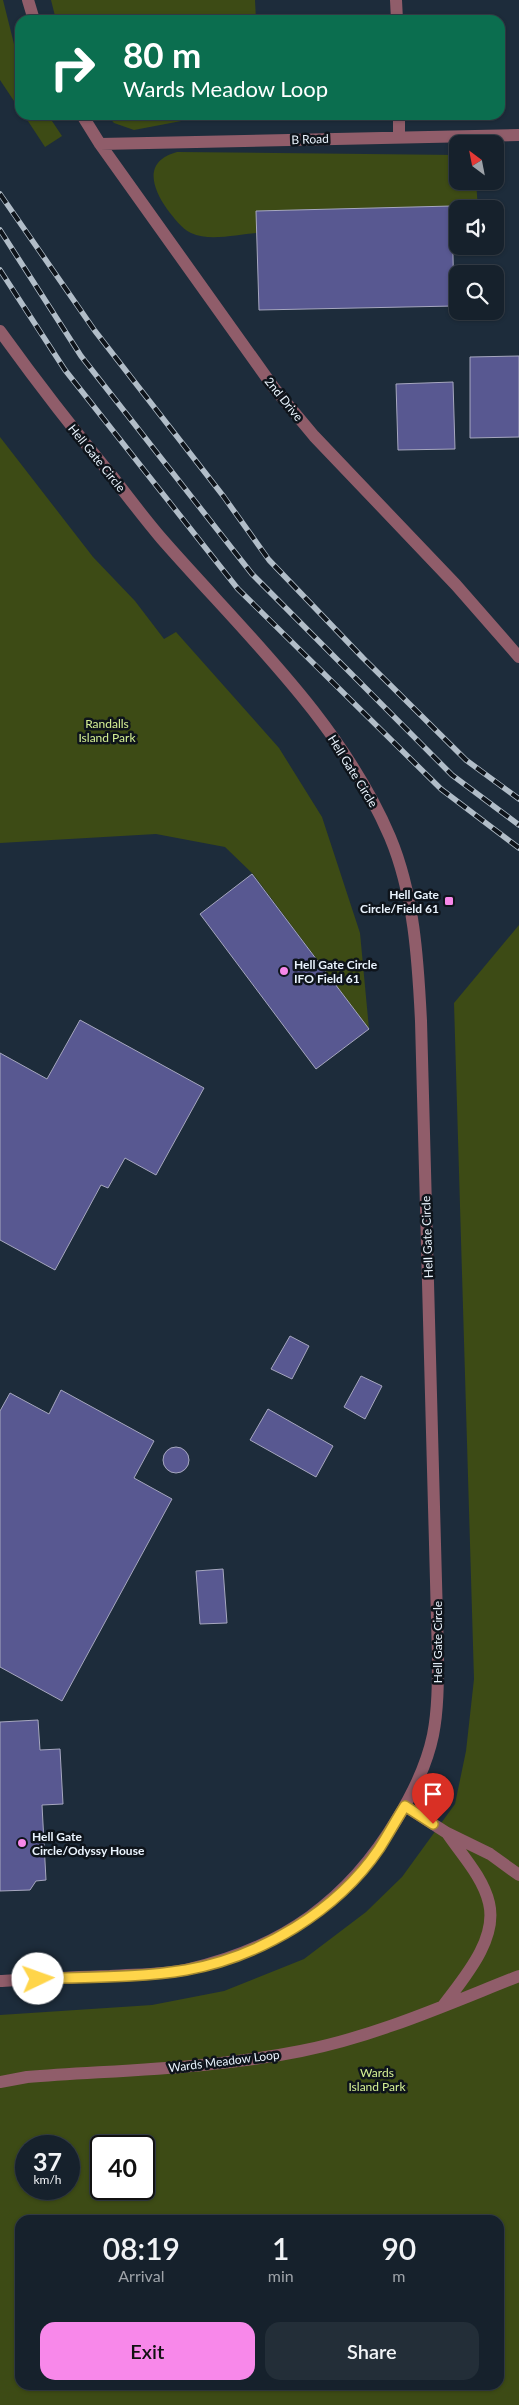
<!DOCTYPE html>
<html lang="en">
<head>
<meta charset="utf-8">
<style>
	:root { --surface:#16212c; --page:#232e38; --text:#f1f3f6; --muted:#9ea3a9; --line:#353e48; --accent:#f888ea }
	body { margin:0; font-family:Lato,sans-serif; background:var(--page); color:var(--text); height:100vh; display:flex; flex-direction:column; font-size:19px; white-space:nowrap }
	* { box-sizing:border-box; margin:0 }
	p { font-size:16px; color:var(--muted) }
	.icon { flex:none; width:28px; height:28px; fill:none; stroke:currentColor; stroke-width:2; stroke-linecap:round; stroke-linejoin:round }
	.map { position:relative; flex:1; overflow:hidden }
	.drawer { position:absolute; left:15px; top:2215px; width:489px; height:175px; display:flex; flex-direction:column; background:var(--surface); border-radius:15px; box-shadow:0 1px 4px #0004,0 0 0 1px var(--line) }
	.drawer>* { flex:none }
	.guide { position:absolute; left:15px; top:15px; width:490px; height:105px; border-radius:15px; box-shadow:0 1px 4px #0004,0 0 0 1px var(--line); background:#0b6e4f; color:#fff; overflow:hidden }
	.needle { width:32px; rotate:328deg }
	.fabs { position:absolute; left:449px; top:135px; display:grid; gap:10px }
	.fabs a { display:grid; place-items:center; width:55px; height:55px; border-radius:10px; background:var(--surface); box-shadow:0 1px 4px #0004,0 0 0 1px var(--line); font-size:25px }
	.speed { position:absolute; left:15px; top:2135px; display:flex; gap:10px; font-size:25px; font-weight:700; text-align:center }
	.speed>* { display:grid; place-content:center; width:65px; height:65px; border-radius:50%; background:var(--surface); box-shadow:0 1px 4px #0004,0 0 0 1px var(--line); line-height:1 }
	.speed small { font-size:12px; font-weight:400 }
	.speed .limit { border:2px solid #111; border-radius:8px; background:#fff; color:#111 }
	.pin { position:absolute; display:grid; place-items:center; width:42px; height:42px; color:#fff; margin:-51px -21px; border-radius:50% 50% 50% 0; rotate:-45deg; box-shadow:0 0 5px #0007 }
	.pin .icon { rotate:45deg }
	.me { position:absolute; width:55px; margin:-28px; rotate:87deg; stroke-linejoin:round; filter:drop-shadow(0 0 4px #0008) }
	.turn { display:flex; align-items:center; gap:18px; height:105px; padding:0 25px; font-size:22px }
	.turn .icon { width:65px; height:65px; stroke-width:2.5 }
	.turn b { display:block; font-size:35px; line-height:42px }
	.eta { display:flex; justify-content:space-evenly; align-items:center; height:85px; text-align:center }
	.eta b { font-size:30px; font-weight:600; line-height:35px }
	.cta { display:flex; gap:10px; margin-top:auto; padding:10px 25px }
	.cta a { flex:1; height:58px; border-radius:15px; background:var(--accent); color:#111; font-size:20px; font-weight:600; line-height:58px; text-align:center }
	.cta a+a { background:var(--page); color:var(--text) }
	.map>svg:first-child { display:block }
</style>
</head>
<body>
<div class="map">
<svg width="519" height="2405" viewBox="0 0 519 2405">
	<rect width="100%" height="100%" fill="#1d2c3b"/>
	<path fill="#3d4b15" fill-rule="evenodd" d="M0,0h3l17,68v42l-20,-30z
		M51,0h204l1,20h-200z
		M24,115h24l14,21 -17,11z
		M107,115h106l-79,15 -20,-7z
		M177,152l280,3 1,26h18l2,28h-20l-1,30 -4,1 -2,-34 -194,5v22c-19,1 -47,9 -66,0 -10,-5 -17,-15 -24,-24 -16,-23 -23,-48 10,-57z
		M0,437l93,120 42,44 29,38 12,-7 103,116 43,69 38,116 9,96 -116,-155 -28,-27 -69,-13 -156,9z
		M519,925v1480h-519v-390l152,-10 72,-14 80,-32 62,-47 36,-35 53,-73 11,-53 8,-72 -20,-676zM26,2146h43v43h-43zM101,2146h43v43h-43zM20,2220h479v165h-479z"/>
	<path fill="#585891" stroke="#a6a7bf" d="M452,206l2,100 -195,4 -3,-99z
		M519,356v81l-49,1v-81z
		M453,382l2,67 -57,1 -2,-66z
		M252,874l117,155 -53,40 -116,-155z
		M80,1020l124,68 -48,87 -31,-17 -17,30 -7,-3 -46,85 -55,-30v-187l47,26z
		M290,1336l19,10 -17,33 -21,-10z
		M361,1376l21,10 -17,33 -21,-12z
		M61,1390l93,51 -20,37 38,21 -110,202 -62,-34v-256l10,-18 39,21z
		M268,1409l65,37 -17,31 -66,-37z
		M163 1460a13 13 0 1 1 26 0a13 13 0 1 1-26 0Z
		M223,1569l4,54 -27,1 -4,-53z
		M38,1720l2,30 20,-1 3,55 -21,1 4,75 -10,1 -6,9 -30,1v-169z"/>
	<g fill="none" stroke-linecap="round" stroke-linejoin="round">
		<path stroke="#905d6a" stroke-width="12" d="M28,0l6,20
			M396,0l1,20
			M82,115l18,29 174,244 40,48 142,149 63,72
			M399,115v22
			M100,144l419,-9
			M0,331c36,50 73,98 112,145 16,21 32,42 49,62 82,94 179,182 229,299 24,57 28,123 31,184l17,635c0,26 0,54 -5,79 -6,29 -20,58 -36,84 -48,81 -115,129 -208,150 -26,6 -53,5 -79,7 -37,1 -73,3 -110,5
			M405,1806l42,27 43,21 29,21
			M443,2006c20,-27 55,-66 46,-103 -6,-26 -28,-49 -42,-70
			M0,2082l27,-5c92,-7 184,-8 274,-26 76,-15 147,-47 218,-75"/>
		<g stroke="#b1bdc8" stroke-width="5.5">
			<path id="rail" d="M0,194l95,137 129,166 45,63 94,98 103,102 53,39
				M0,230l81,126 171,218 200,201 67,50
				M0,270l65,100 173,219 203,200 78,59"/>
		</g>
		<use href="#rail" stroke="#0e141b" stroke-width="4" stroke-dasharray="11" stroke-linecap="butt"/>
	</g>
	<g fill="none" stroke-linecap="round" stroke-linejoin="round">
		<g stroke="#a68a30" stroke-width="12">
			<path id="route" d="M38,1979c49,-2 100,-1 148,-9 74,-13 151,-59 193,-121 9,-14 17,-29 26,-43l28,18"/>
		</g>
		<use href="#route" stroke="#ffd54a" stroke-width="9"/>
	</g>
	<g fill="#f888ea" stroke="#0e141b" stroke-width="2">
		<rect x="444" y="896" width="10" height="10" rx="2.5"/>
		<circle cx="284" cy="971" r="5"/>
		<circle cx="22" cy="1843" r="5"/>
	</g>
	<g text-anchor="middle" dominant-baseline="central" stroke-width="5" stroke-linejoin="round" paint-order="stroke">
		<g font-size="12" fill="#eaf4fe" stroke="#0e141b">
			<text transform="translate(310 139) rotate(-2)">B Road</text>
			<text transform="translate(284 399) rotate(51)">2nd Drive</text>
			<text transform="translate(97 458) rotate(51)">Hell Gate Circle</text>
			<text transform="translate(353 771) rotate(58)">Hell Gate Circle</text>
			<text transform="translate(427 1237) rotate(-92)">Hell Gate Circle</text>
			<text transform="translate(437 1642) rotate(-90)">Hell Gate Circle</text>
			<text transform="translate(224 2061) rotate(-7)">Wards Meadow Loop</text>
		</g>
		<g font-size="12" fill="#d6f195" stroke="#0e141b">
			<text x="107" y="723">Randalls<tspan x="107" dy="14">Island Park</tspan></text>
			<text x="377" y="2072">Wards<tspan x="377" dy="14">Island Park</tspan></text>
		</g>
		<g font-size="12" font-weight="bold" fill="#eaf4fe" stroke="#0e141b" text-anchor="start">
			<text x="439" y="894" text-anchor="end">Hell Gate<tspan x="439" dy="14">Circle/Field 61</tspan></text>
			<text x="294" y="964">Hell Gate Circle<tspan x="294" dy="14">IFO Field 61</tspan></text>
			<text x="32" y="1836">Hell Gate<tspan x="32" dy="14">Circle/Odyssy House</tspan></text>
		</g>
	</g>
</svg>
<div class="fabs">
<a><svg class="needle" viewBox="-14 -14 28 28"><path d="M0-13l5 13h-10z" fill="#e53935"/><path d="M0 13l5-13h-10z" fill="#9ea3a9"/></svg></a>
<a><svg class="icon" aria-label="sound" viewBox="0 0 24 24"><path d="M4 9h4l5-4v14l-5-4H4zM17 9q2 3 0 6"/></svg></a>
<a><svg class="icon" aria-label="search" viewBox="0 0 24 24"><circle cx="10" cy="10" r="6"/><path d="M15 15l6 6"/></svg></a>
</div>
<div class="speed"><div>37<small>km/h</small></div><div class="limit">40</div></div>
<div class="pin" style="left:433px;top:1824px;background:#d93025"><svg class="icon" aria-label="arrive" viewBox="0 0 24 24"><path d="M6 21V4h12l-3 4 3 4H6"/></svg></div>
<svg class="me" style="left:38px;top:1979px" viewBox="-20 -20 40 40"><circle r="19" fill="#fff"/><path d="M0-13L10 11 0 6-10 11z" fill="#ffd54a"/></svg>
<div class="guide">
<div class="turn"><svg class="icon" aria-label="right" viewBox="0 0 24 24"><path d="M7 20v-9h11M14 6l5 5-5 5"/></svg><div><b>80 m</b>Wards Meadow Loop</div></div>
</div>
<section class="drawer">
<div class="eta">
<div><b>08:19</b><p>Arrival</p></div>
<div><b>1</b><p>min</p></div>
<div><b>90</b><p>m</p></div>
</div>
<div class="cta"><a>Exit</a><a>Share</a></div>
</section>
</div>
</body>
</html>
